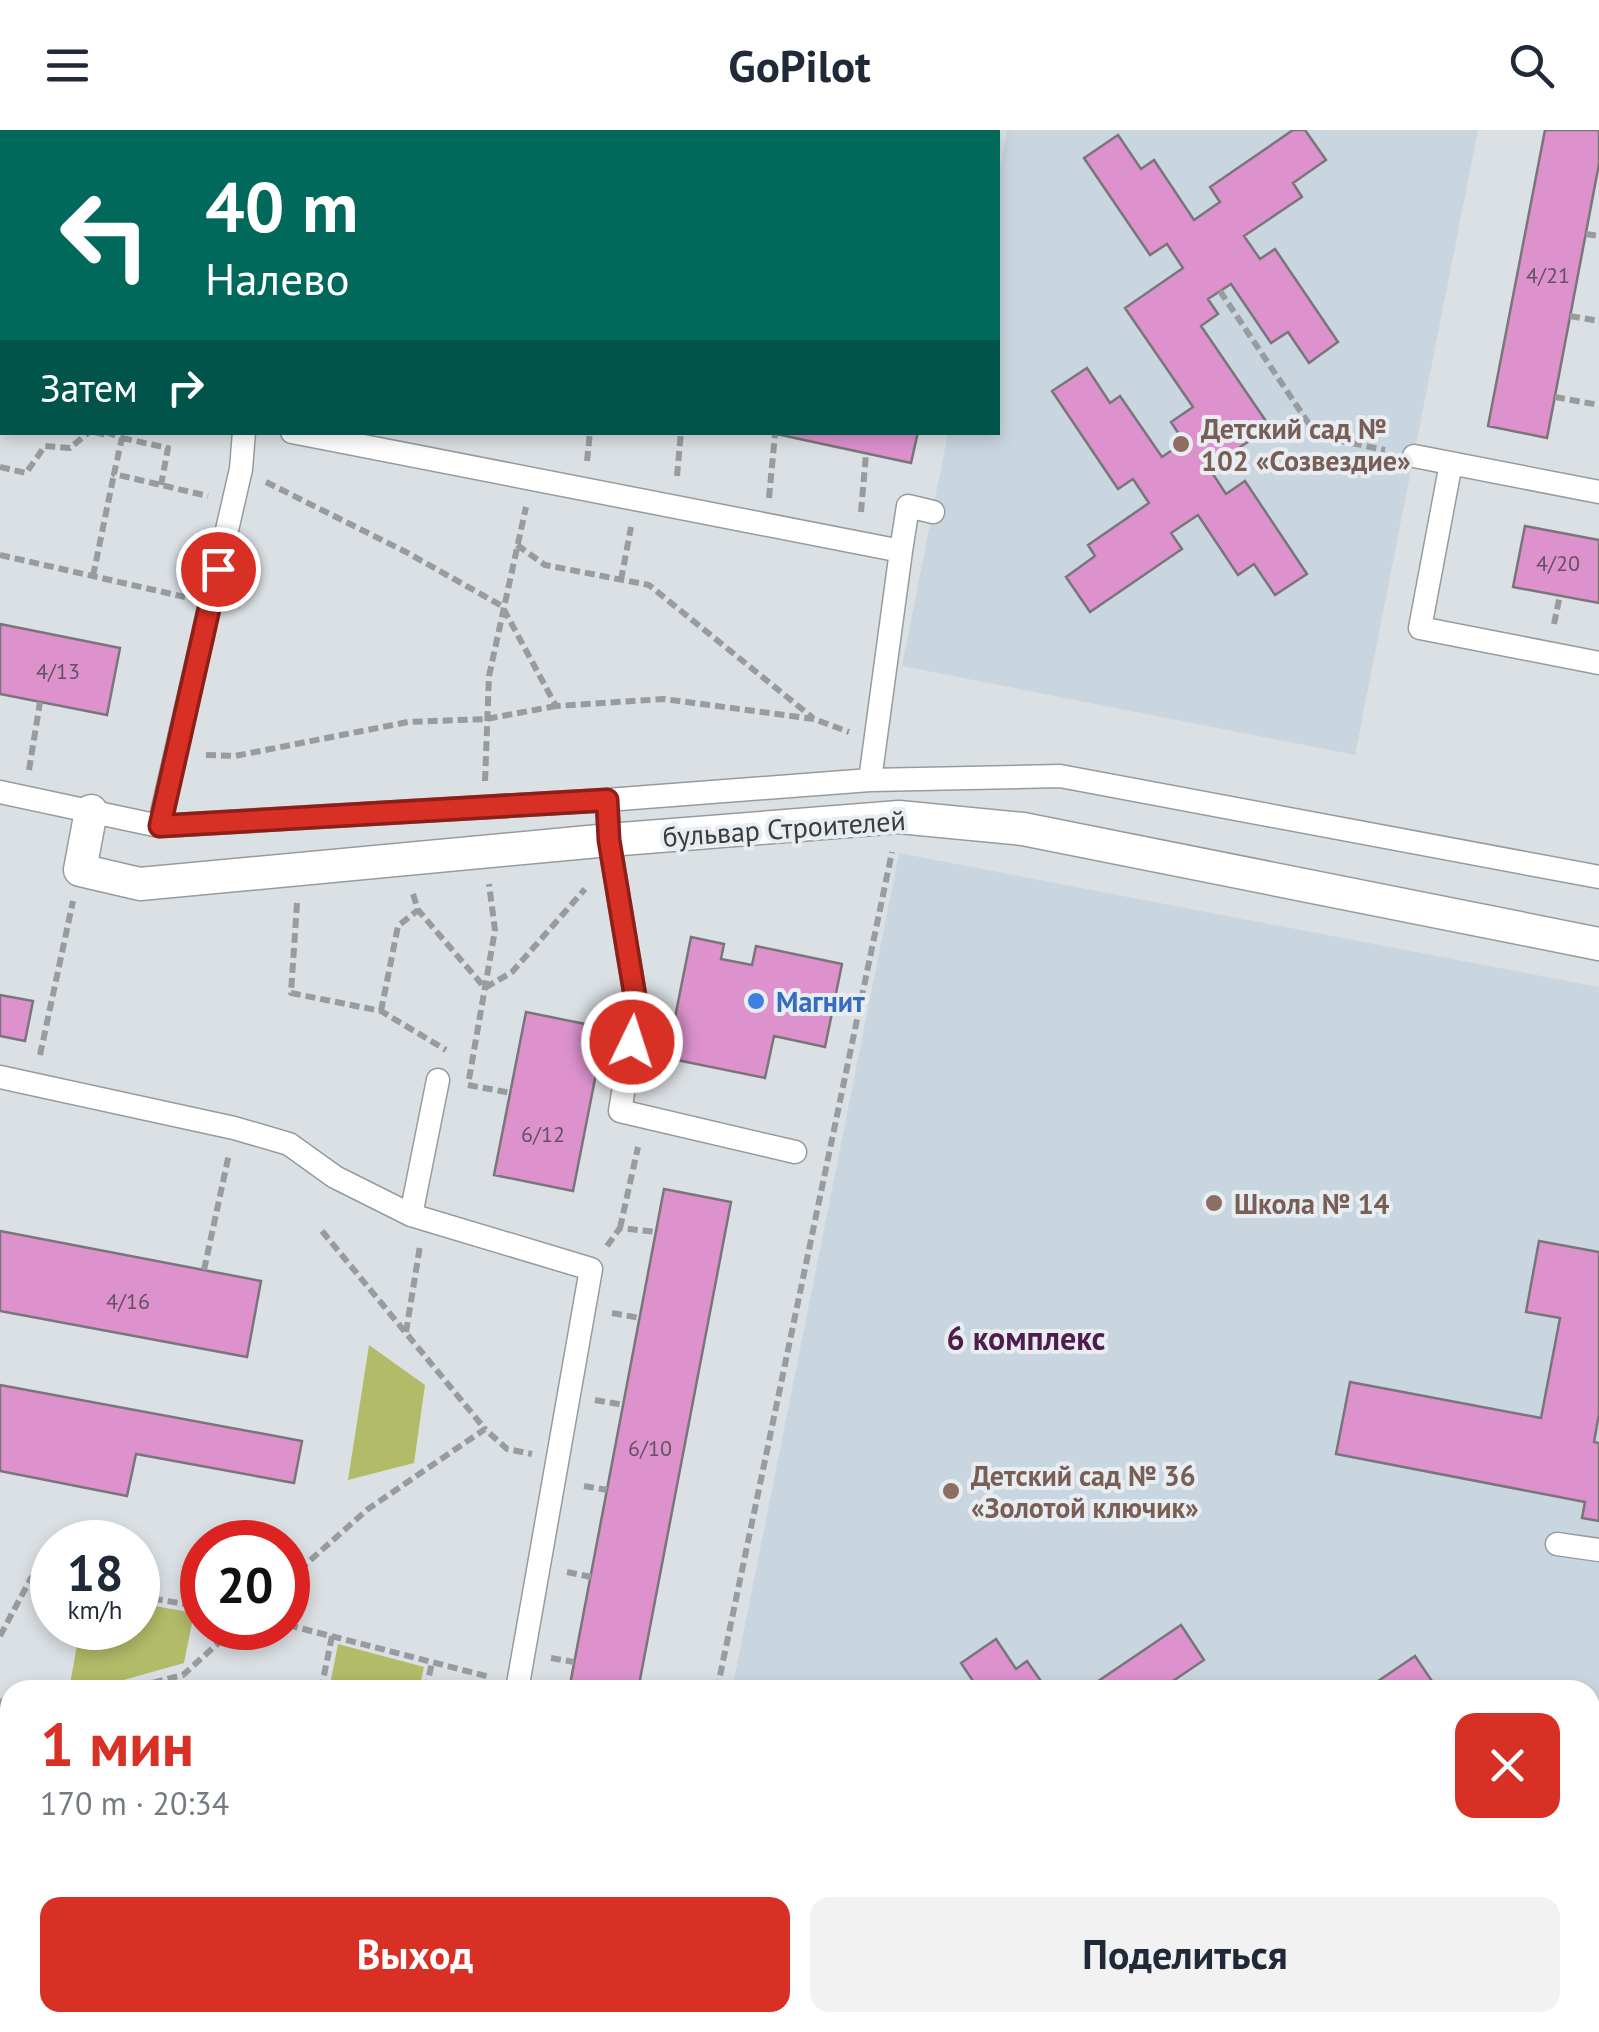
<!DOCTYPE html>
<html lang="ru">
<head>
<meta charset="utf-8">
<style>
	:root { --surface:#fff; --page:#f2f2f3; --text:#1f2937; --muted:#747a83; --accent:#d93025 }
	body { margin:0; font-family:"PT Sans",sans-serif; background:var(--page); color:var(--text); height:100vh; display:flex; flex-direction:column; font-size:38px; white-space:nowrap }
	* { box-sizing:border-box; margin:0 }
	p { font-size:32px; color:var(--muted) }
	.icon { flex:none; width:55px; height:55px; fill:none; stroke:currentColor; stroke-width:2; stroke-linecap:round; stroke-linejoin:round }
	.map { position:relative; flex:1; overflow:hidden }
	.sheet { position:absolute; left:0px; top:1550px; width:1600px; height:352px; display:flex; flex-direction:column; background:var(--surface); border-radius:30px 30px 0 0; box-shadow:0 5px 15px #0003 }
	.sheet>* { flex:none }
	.hud { position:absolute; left:0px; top:0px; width:1000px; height:305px; box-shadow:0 5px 15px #0003; background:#00695c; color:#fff; overflow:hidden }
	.speed { position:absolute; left:30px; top:1390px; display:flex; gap:20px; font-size:50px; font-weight:700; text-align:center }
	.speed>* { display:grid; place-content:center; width:130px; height:130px; border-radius:50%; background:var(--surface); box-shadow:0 5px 15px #0003; line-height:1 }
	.speed small { font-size:25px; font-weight:400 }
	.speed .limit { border:15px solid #d22; background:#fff; color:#111 }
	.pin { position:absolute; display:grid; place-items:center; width:85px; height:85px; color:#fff; margin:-42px; border:5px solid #fff; border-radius:50%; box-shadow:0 2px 10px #0007 }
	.me { position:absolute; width:110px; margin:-55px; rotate:4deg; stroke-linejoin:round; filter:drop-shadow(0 0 8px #0008) }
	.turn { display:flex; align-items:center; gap:35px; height:210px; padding:0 40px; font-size:45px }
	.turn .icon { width:130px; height:130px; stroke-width:2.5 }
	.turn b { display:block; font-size:70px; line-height:85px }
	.then { display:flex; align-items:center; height:95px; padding:0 40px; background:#0003; gap:20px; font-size:38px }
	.round { display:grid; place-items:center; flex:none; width:105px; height:105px; border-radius:20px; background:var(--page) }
	.summary { display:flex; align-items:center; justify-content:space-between; height:170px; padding:0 40px }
	h1 { font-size:60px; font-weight:700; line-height:75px; color:var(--accent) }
	.cta { display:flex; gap:20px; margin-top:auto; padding:20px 40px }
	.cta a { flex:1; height:115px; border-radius:20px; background:var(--accent); color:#fff; font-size:40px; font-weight:700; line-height:115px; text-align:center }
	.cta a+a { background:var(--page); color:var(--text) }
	header { display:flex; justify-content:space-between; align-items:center; height:130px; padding:0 40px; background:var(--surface); font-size:45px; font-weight:700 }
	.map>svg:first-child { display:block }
</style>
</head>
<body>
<header><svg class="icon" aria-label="menu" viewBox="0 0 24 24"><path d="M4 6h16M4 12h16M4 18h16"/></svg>GoPilot<svg class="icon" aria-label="search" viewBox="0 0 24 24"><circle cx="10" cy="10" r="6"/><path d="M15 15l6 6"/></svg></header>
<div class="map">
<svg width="1599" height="1902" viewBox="0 0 1599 1902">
	<rect width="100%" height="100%" fill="#dbe0e4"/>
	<path fill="#cad6df" d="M1007,0h471l-123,625 -453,-89 46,-233 50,-1v-254z
		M899,723l700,134v726l-9,-1v-22h-858z
		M1039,1893l407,-1v1l-2,9h-364z"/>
	<path fill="#b1bb68" d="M369,1215l56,40 -11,78 -66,17z
		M138,1473l56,10 -10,50 -96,27h-19l11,-62h58z
		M338,1514l86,23 -5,23h-90z
		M0,1730l10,2v88l-10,-2z"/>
	<path fill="#dd92ce" stroke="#7a7578" stroke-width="2.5" d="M1293,0h12l21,30 -33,23 9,14 -58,39 16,23 15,-10 63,93 -29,21 -21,-31 -17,11 -40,-59 -23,15 10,15 -17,12 69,101 -61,41 17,26 19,-13 62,93 -32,21 -21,-31 -16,11 -40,-60 -27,18 11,16 -92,63 -24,-35 29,-21 -7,-11 61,-42 -16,-24 -15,10 -66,-98 35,-23 23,35 10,-7 42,61 22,-15 -13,-20 22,-15 -68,-99 58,-40 -16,-24 -17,11 -66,-97 34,-23 23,34 13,-9 40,60 26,-18 -10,-15z
		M1545,0h54v34l-52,274 -59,-12z
		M0,32l2,1v71l-2,-1z
		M767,302h151l-7,31z
		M1525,396l74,14v63l-86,-16z
		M0,494l120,24 -13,67 -107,-21z
		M691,807l33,7 -3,15 31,6 4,-19 86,18 -17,83 -51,-11 -9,42 -98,-20z
		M0,865l33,6 -8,40 -25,-5z
		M526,882l79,16 -32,163 -79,-16z
		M664,1059l67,13 -93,488h-69z
		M0,1101l261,50 -14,76 -247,-46z
		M1539,1111l60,11v162l-5,28 5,1v78l-17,-3 3,-16 -249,-48 14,-72 191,36 19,-100 -34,-6z
		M0,1255l302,56 -8,42 -158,-29 -9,42 -127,-25z
		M1181,1495l23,35 -34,23 5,7h-90z
		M996,1509l20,30 11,-8 20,29h-68l-18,-27z
		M1415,1526l23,34h-73z"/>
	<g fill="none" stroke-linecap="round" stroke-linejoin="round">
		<g stroke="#969b9e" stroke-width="25">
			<path id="service" d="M302,2l1,-2
				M657,2v-2
				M0,163h2
				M292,302l609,119 -31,229
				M1414,326l185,36
				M1451,333l-31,165 179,35
				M901,421l7,-45 25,6
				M0,662l159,34 448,-26 263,-20 190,-4 539,101
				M607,670l2,40 28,168 -17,103 175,41
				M159,696l82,-357 3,-37
				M0,947l234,51 55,16 46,33 76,38 180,54 -74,421
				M411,1085l27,-135
				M1557,1414l42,6
				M1590,1681l9,2
				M0,1869l10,2
				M1590,1885l9,2
				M146,1892l53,10
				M1499,1902l2,-10"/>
		</g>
		<g stroke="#969b9e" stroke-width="35">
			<path id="pedestrian" d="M91,681l-11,59 60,14 469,-44 290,-23 124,12 576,115"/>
		</g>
		<path stroke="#989c9f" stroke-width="6" stroke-dasharray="10 5" stroke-linecap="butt" d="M208,0l1,2
			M1586,104l13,2
			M1220,161l97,145 68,14
			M1570,186l29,5
			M1555,267l44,8
			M95,302l11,3
			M106,302l16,6 -8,36 94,22
			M122,308l46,10 -7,37
			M587,331l3,-29
			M0,337l26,6 19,-27 25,2 19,-16
			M677,346l4,-44
			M266,352l140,70 96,54 54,100 108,-7 150,20 35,13
			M769,368l6,-64
			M861,382l5,-58
			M517,415l28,20 104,20 164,133
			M0,425l185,42
			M93,446l21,-102
			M621,450l10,-53
			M1554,494l6,-29
			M206,625l29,1 173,-34 78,-3 70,-13
			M29,640l11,-68
			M485,651l4,-105 37,-169
			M413,764l5,16 67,78 27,-16 73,-83
			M297,773l-6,90 90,18 65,39
			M381,881l17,-85 20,-16
			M40,925l33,-154
			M469,949l26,-149 -6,-46
			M468,955l43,8
			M620,1098l18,-81
			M322,1101l163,198
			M607,1116l13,-18 37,4
			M204,1140l25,-116
			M612,1183l28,5
			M406,1202l14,-86
			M595,1270l29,5
			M584,1356l23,4
			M567,1442l24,5
			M288,1450l80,-71 117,-80 22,20 25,5
			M138,1466l64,11
			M288,1495l202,52
			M0,1506l31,-58 21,3
			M551,1528l23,4
			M124,1560l59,-15 52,-47
			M181,1560l2,-15
			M321,1560l11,-54
			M426,1560l6,-28
			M717,1560l175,-838
			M0,1569l9,21
			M0,1586l8,4 -8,50
			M275,1902l1,-10
			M362,1902l2,-10
			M452,1902l2,-10
			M581,1902l12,-10
			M645,1902l2,-10"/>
		<use href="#service" stroke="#fff" stroke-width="22"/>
		<use href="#pedestrian" stroke="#fff" stroke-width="32"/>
	</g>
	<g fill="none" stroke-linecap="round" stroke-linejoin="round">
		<g stroke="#8d1f18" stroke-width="25">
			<path id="route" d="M218,439l-58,257 447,-26 2,40 28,168 -5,34"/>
		</g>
		<use href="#route" stroke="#d93025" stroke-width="18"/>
	</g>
	<g fill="#8d6e63" stroke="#e8edf2" stroke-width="4">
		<circle cx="1181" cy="314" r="10"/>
		<circle cx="1214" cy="1073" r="10"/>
		<circle cx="951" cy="1361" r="10"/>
	</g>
	<circle fill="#3f7fe0" stroke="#e8edf2" stroke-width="4" cx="756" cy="871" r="10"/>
	<g text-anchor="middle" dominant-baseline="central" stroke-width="8" stroke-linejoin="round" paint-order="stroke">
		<g font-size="22" fill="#625160">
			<text x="1548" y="145">4/21</text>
			<text x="1558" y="433">4/20</text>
			<text x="58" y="541">4/13</text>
			<text x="543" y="1004">6/12</text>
			<text x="128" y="1171">4/16</text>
			<text x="650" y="1318">6/10</text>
		</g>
		<g font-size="28" font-weight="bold" fill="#785e54" stroke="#e8edf2" text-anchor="start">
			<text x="1201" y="298">Детский сад №<tspan x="1201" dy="32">102 «Созвездие»</tspan></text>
			<text x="1234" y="1073">Школа № 14</text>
			<text x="971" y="1345">Детский сад № 36<tspan x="971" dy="32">«Золотой ключик»</tspan></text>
		</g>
		<g font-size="28" fill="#393b3c" stroke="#e8edf2">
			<text transform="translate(784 698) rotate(-4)">бульвар Строителей</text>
		</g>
		<g font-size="28" font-weight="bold" fill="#366cbe" stroke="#e8edf2" text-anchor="start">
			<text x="776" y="871">Магнит</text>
		</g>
		<g font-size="32" font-weight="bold" fill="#4f1d4c" stroke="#e8edf2">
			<text x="1026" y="1208">6 комплекс</text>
		</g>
	</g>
</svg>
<div class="speed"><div>18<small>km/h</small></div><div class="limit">20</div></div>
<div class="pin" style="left:218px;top:439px;background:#d93025"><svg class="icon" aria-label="arrive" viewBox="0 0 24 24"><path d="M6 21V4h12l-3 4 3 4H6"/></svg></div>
<svg class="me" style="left:632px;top:912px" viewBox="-20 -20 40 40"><circle r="17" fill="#d93025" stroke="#fff" stroke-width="3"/><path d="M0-11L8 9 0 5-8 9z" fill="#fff"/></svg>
<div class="hud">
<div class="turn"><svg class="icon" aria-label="left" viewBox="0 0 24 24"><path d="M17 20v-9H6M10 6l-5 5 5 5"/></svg><div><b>40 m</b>Налево</div></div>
<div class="then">Затем<svg class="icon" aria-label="right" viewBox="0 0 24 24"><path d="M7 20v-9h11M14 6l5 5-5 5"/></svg></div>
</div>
<section class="sheet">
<div class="summary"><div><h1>1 мин</h1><p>170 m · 20:34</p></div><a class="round" style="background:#d93025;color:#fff"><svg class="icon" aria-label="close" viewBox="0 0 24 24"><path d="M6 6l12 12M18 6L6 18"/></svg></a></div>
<div class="cta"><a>Выход</a><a>Поделиться</a></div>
</section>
</div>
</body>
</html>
